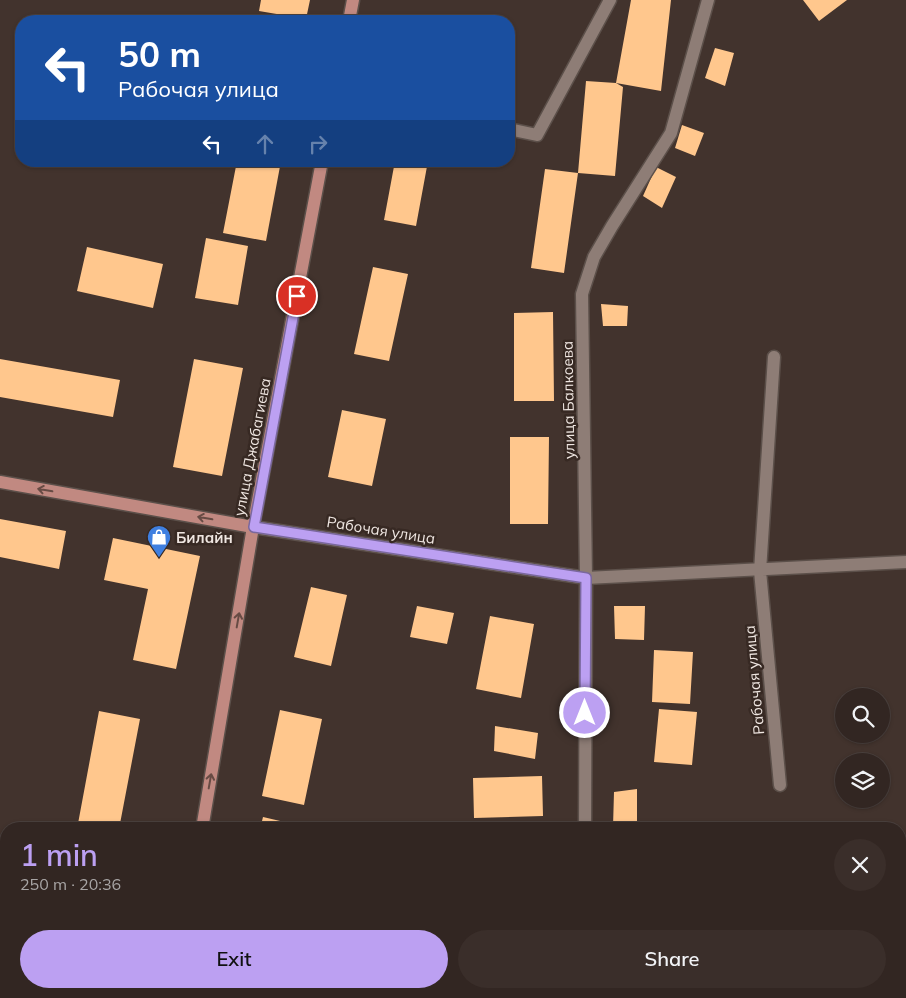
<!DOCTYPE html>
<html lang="en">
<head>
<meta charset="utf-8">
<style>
	:root { --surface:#322622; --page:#3a2e2a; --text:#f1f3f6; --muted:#a8a5a5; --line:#4d4340; --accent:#bca0f2 }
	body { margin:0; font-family:Mulish,sans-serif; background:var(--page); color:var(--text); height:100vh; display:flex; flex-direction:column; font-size:19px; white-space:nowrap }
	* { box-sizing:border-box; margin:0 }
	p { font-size:16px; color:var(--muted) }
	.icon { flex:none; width:28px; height:28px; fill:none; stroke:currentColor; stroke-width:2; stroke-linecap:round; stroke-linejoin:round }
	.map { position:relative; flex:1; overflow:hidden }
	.drawer { position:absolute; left:0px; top:822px; width:906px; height:176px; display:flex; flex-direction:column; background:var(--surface); border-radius:20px 20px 0 0; box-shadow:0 1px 4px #0004,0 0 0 1px var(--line) }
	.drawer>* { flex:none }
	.banner { position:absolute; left:15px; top:15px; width:500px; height:152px; border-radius:20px; box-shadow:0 1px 4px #0004,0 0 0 1px var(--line); background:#1a4fa0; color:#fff; overflow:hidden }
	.buttons { position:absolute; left:835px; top:688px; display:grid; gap:10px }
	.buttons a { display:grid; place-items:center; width:55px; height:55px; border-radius:50%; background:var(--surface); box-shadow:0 1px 4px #0004,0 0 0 1px var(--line); font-size:25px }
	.pin { position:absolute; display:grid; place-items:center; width:42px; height:42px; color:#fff; margin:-21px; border:2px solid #fff; border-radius:50%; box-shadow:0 1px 5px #0007 }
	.me { position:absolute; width:55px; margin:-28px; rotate:0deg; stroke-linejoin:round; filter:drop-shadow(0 0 4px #0008) }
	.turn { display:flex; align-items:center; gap:18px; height:105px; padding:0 20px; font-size:22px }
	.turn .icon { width:65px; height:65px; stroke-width:2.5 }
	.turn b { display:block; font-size:35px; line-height:42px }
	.lanes { display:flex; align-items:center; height:48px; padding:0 20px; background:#0003; justify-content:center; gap:25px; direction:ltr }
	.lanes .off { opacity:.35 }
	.round { display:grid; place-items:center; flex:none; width:52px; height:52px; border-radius:26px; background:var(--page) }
	.headline { display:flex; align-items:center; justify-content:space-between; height:85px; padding:0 20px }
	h1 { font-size:30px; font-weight:600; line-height:38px; color:var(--accent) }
	.button { display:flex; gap:10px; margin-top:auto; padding:10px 20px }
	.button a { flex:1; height:58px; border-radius:30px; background:var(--accent); color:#111; font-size:20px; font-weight:600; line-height:58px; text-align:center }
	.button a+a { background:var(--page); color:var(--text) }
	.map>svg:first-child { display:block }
</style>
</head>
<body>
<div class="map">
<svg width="906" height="998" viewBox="0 0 906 998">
	<rect width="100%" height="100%" fill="#42332d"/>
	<path fill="#ffc78d" d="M261,0h49l-4,19 -47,-8z
		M631,0h40l-10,91 -45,-8 7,4 -8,89 -37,-3 8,-92 30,2z
		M803,0h44l-28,21z
		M715,48l19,5 -9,33 -20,-8z
		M682,125l22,8 -9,23 -20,-8z
		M237,161h44l-15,80 -43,-8z
		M395,161h33l-12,65 -32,-6z
		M656,167l20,10 -14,31 -19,-12z
		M545,169l33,4 -14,100 -33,-5z
		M206,238l42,8 -10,59 -43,-7z
		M87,247l76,17 -10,44 -76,-17z
		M373,267l35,7 -19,87 -35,-7z
		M601,304l27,2 -1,20h-24z
		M553,312l1,89h-40v-88z
		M0,359l120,21 -7,37 -113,-20z
		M194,359l49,9 -21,108 -49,-9z
		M342,410l44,9 -14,67 -44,-9z
		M510,437h39l-1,87h-38z
		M0,519l66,12 -7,38 -59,-12z
		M113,538l87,18 -24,113 -43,-9 15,-71 -44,-9z
		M311,587l36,8 -16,71 -37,-9z
		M417,606l37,7 -7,31 -37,-7z
		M614,606h31l-1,34 -29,-1z
		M490,616l44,8 -13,74 -45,-9z
		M654,650l39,2 -3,52 -38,-2z
		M659,709l38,3 -5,53 -38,-3z
		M280,710l42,9 -18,86 -42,-9z
		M99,711l41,8 -21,110h-42z
		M495,726l43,7 -3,26 -41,-8z
		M542,776l1,40 -69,2 -1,-40z
		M637,789v38h-24l1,-35z
		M263,817l43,10v2h-46z
		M5,917h1v50l-6,-1v-19z
		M61,992h47l-1,6h-47z
		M224,992h42l-1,6h-43z
		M631,992h29v4h-29z"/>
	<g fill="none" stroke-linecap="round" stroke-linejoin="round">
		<g stroke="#5c504a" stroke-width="15">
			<path id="minor" d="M509,129l28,6 73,-135
				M774,357l-14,214 20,214
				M253,527l333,51 320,-16
				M585,829l1,-251 -4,-284 12,-37 18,-31 59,-93 37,-133
				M594,992l3,6"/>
		</g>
		<g stroke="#5c504a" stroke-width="15">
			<path id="major" d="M349,21l4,-21
				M0,482l253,45
				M202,829l51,-302 69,-366
				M168,998l1,-6"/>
		</g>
		<use href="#minor" stroke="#8e7d76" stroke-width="12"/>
		<use href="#major" stroke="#c18981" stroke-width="12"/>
	</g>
	<defs><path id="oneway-shaft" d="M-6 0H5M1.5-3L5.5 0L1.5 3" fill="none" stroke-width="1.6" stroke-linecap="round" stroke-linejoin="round" transform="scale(1.25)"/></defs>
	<g stroke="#674b44">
		<use href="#oneway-shaft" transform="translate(45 490) rotate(-170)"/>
		<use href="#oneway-shaft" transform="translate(205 518) rotate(-170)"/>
		<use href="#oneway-shaft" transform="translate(238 620) rotate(-80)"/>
		<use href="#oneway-shaft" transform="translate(210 781) rotate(-80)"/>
	</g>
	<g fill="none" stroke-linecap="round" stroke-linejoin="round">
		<g stroke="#7a689d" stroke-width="12">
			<path id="route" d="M297,296l-43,231 332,51 -1,135"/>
		</g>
		<use href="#route" stroke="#bca0f2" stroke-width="9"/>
	</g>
	<defs>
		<g id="shop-pin" transform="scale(1.25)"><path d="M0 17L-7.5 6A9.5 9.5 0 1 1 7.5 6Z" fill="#3f7fe0" stroke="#372923"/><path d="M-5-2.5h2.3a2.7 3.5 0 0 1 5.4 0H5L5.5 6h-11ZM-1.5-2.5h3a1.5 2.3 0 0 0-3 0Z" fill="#fff"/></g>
	</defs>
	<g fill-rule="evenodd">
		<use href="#shop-pin" x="159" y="537"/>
	</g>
	<g text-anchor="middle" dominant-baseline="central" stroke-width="5" stroke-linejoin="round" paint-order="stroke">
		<g font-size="15" fill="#efe6e1" stroke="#372923">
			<text transform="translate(568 400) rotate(-91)">улица Балкоева</text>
			<text transform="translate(252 447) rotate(-79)">улица Джабагиева</text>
			<text transform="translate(381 530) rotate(9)">Рабочая улица</text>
			<text transform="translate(754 680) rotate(-95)">Рабочая улица</text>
		</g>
		<g font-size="15" font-weight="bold" fill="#efe6e1" stroke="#372923" text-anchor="start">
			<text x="176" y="537">Билайн</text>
		</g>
	</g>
</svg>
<div class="buttons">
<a><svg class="icon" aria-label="search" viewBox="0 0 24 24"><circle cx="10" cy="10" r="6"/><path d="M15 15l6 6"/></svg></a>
<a><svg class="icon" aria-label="layers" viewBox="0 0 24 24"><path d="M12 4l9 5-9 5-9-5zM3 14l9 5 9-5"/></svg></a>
</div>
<div class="pin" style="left:297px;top:296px;background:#d93025"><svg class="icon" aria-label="arrive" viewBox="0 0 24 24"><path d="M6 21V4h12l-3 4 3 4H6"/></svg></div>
<svg class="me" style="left:585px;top:713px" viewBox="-20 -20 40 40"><circle r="17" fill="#bca0f2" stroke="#fff" stroke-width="3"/><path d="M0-11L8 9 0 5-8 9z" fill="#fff"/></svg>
<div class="banner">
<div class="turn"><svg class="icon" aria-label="left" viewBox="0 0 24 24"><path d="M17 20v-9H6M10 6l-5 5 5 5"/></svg><div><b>50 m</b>Рабочая улица</div></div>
<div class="lanes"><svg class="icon" aria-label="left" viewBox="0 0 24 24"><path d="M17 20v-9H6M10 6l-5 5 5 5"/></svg><svg class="icon off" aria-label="ahead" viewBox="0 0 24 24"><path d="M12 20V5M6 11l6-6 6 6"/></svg><svg class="icon off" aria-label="right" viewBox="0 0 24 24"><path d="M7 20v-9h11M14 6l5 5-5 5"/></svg></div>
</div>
<section class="drawer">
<div class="headline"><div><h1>1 min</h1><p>250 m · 20:36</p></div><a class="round"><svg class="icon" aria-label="close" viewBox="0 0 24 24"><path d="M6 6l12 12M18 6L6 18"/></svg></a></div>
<div class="button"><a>Exit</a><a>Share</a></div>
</section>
</div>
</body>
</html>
